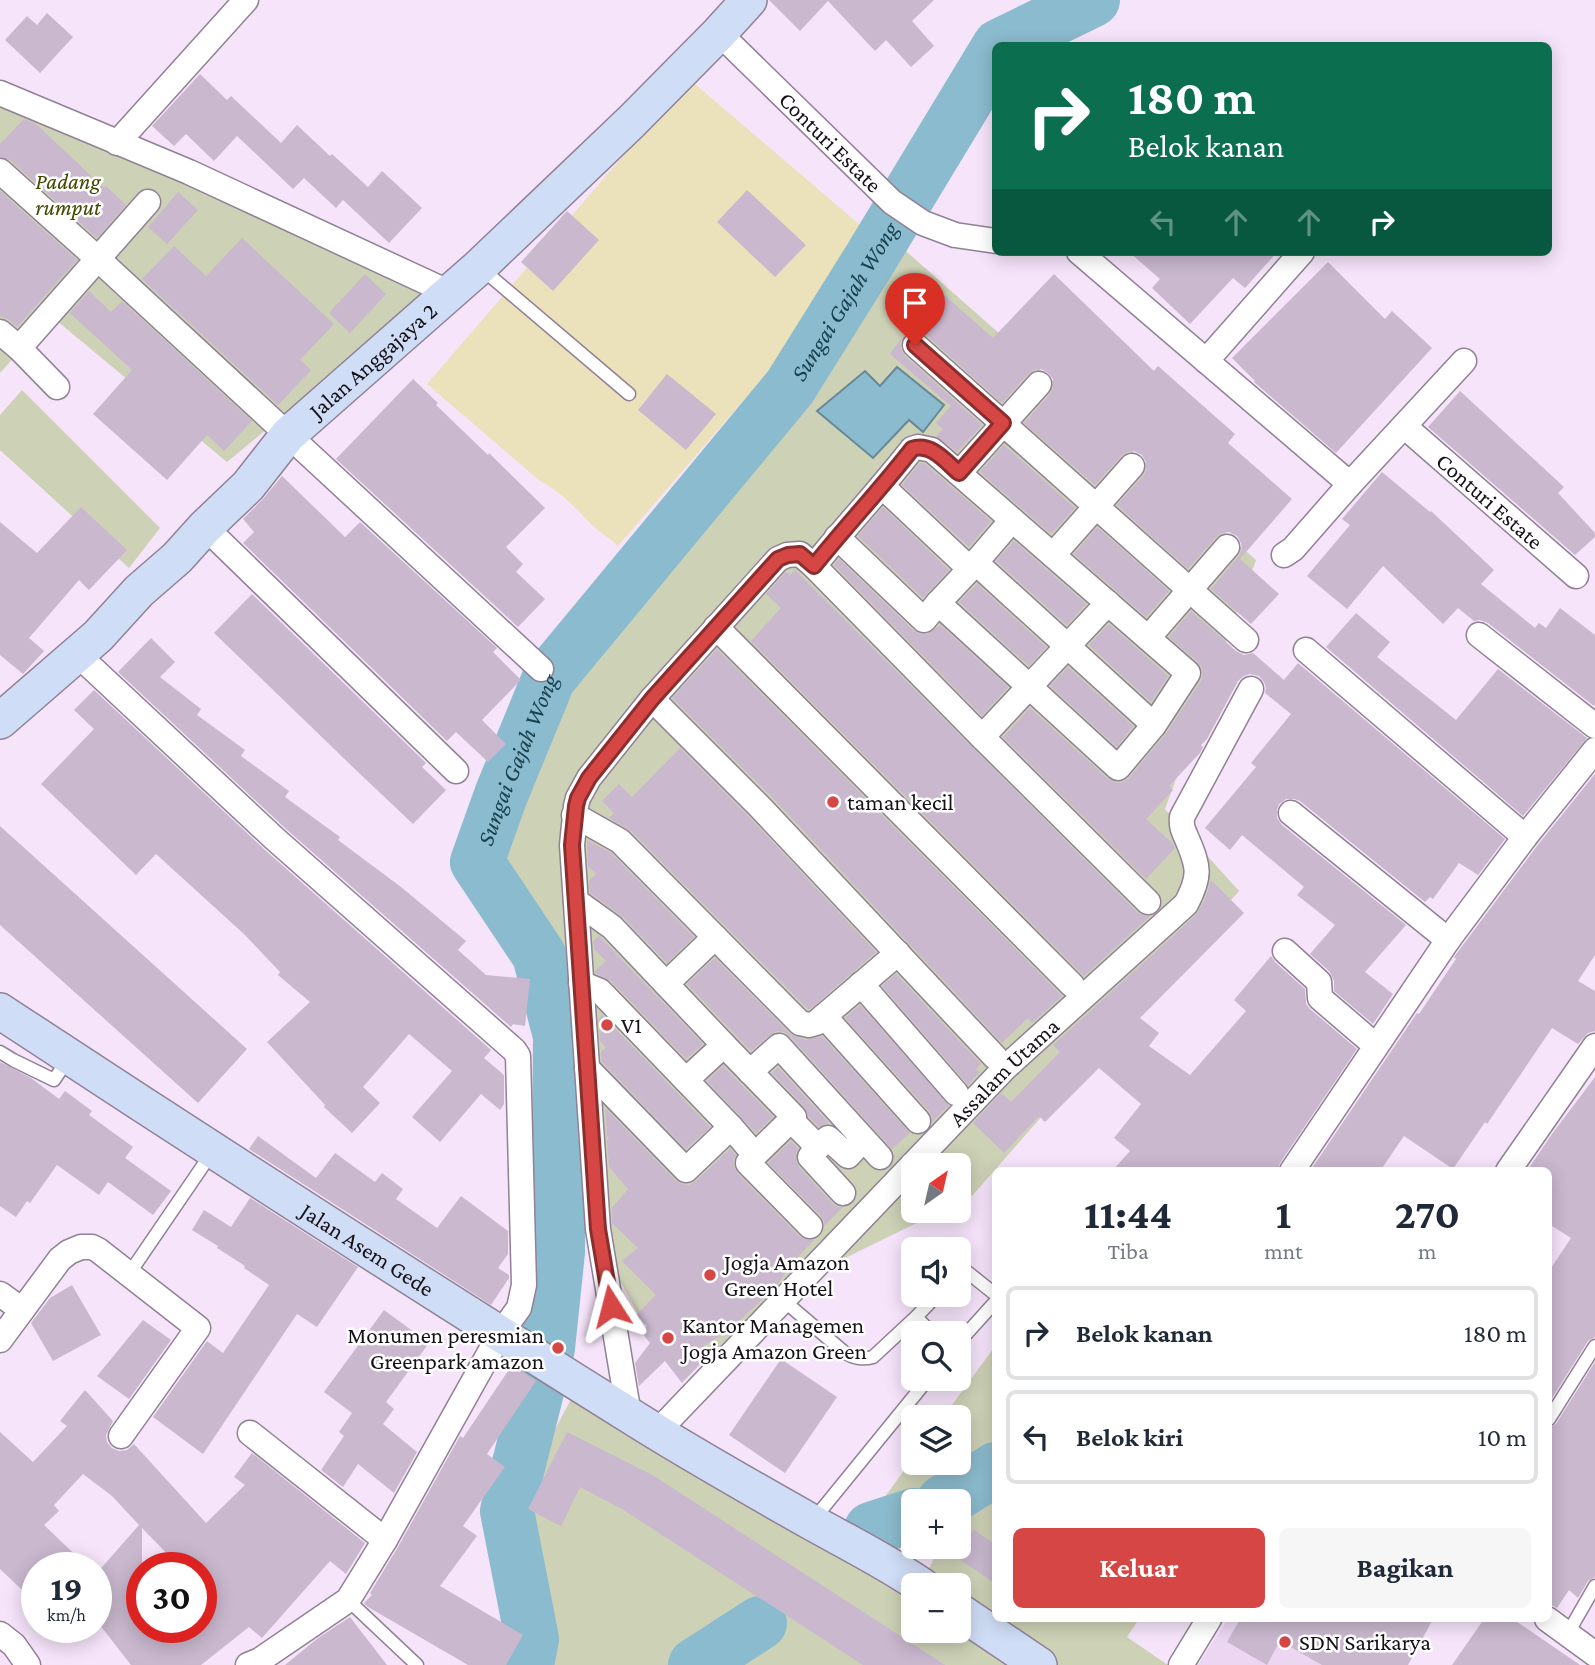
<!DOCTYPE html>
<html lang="id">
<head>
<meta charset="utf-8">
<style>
	:root { --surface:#fff; --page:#f6f6f7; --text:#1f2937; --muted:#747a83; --line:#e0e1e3; --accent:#d54645 }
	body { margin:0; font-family:"Crimson Pro",serif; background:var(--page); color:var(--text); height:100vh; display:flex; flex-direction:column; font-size:26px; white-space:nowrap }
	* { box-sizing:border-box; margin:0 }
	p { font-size:23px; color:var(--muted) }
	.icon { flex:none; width:38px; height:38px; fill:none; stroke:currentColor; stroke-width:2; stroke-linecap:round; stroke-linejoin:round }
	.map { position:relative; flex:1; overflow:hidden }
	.drawer { position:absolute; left:992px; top:1167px; width:560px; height:455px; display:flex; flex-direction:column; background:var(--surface); border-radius:10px; box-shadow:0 4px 18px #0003 }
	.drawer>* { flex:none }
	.hud { position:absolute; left:992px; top:42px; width:560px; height:214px; border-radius:10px; box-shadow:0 4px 18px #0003; background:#0b6e4f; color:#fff; overflow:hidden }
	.needle { width:46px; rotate:34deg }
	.tools { position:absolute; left:901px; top:1153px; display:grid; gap:14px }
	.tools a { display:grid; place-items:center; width:70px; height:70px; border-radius:10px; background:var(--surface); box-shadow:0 4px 18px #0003; font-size:35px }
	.speed { position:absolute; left:21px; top:1552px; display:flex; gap:14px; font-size:35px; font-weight:700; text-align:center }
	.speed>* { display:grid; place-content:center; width:91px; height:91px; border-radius:50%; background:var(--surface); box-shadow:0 4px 18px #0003; line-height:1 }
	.speed small { font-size:18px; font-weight:400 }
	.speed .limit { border:10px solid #d22; background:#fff; color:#111 }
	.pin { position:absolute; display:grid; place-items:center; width:60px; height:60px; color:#fff; margin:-72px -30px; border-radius:50% 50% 50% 0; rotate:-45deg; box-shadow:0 0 7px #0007 }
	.pin .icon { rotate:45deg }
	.me { position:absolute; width:77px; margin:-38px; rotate:351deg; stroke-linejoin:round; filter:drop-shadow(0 0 5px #0008) }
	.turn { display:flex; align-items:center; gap:24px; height:147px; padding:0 21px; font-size:32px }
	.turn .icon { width:91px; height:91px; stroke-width:2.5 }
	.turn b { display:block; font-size:49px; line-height:60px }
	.lanes { display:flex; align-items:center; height:66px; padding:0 21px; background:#0003; justify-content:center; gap:35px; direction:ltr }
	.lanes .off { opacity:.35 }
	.eta { display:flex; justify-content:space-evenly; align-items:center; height:119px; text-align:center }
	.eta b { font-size:42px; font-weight:700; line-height:49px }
	.primary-button { display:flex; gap:14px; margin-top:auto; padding:14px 21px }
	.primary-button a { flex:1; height:80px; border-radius:10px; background:var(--accent); color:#fff; font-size:28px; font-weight:700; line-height:80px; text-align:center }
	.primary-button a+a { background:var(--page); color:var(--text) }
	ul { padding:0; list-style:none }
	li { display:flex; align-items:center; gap:21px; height:94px; margin:0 14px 10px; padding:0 7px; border:4px solid var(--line); border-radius:10px }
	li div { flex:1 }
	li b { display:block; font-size:26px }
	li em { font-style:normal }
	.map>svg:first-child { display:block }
</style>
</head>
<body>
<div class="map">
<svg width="1595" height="1665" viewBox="0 0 1595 1665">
	<rect width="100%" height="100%" fill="#f6e4fa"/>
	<path fill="#ecd6f2" d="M1228,1619h90l78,46h-198z"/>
	<path fill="#cdd1b6" d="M0,96l444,187 -217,179 -176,-146 -51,57z
		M899,245l357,315 -91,249 74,82 -266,304 -14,7v-36h-45v45h27l-108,53 -106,83h-39l-47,-28 -22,-40 -47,-168 -10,-75 -22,-81 -63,-93 24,-67 48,-117z
		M22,390l138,138 -31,40 -129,-118v-35z
		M996,1345v274h143l-12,18 41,28h-117l-92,-61v-18l-28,-1 -8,-5 16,-31 -1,-2h21v-45h-45l-1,27 -34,-24 34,-47 1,5h45v-45l-16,-1z
		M576,1390l337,202 1,39h45l59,34h-488l6,-26 -24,-129z"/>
	<path fill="#ebe2bc" d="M689,79l191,163 -263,305v-2c-8,-8 -19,-13 -26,-21 -17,-18 -29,-31 -51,-43l-113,-97z"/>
	<path fill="#8bbbce" stroke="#688897" stroke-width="2" d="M897,367l47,38 -21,27 -14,-12 -36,38 -56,-47 48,-40 15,15z"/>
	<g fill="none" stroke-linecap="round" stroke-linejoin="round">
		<g stroke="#8bbbce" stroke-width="54">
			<path d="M999,46l94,-46"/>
			<path d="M943,1502l53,-33"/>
			<path d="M871,1529l43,-14"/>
			<path id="s1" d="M527,1665l5,-26 -25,-128 41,-163 10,-96 2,-216 -21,-81 -62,-93 24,-67 48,-117 241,-291 80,-128 126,-208"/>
			<path d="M695,1665l65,-42"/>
		</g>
	</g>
	<path fill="#c9b8ce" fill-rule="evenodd" d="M769,0h165l-22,21 22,25 -23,21 -25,-27 -11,11 -47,-50 -28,30z
		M47,13l26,24 -33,36 -35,-33 22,-24 10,9z
		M200,74l27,26 4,-4 50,47 16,-18 33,31 2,-2 36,33 14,-16 40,37 -33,35 -46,-43 -7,8 -32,-30 -11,11 -56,-53 -23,25 -28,-27 -12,12 -22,-20z
		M24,119l12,5 68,64 2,-2 20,19 -29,33 -87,-78 -10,-3v-13z
		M747,190l59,55 -31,32 -58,-55z
		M0,191l77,69 -60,67 -8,-7 -9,-4z
		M178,192l20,18 -31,34 -19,-17z
		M567,211l32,29 -46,51 -32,-29z
		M242,238l92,86 -34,36 11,10 -33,35 -136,-126 32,-33 32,30z
		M1129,252h148l-32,36 -12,-10 -43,46 -38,-36 8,-9z
		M1328,262l57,57 7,-8 40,37 -96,105 -82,-71 1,-1 -23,-23z
		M365,274l21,20 -36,39 -21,-20z
		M1054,274l100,97 4,-5 77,68 -7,9 64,56 -52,60 39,35 -28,30 -40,-35 28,-33 3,-7 -1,-6 -4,-7 -8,-4 -7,1 -6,4 -28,32 -71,-64 27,-30 2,-5v-8l-4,-7 -8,-4 -7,1 -6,4 -26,29 -71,-62 26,-29 3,-6v-9l-5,-6 -7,-4 -7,1 -6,4 -26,29 -77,-69 -8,-4 -6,1 -6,3 37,-41 51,45z
		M89,291l22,21 11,-11 130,120 -28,30 -17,-16 -40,45 -74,-66 39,-44 -62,-57z
		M903,336l-3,7 1,6 4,7 77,69 -25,27 -21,-16 7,-7 -7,-6 15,-17 -61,-52z
		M667,374l49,40 -30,36 -48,-40z
		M413,379l25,24 -2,2 52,50 1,-2 56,55 -39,39 17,17 -7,8 29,27 -27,28 -182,-168z
		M1460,391l104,96 -6,6 37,40v4l-20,18 -147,-128z
		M1004,445l71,63 -24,26 -71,-62z
		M920,463l5,1 66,57 -22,26 -67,-62z
		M1382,472l48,40 1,-1 63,59 -13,14 54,44 4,-5 7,5 14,-20 35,27v69l-1,2 -106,-83 -8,-3 -6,1 -16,-13 -15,16 -60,-58 -36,43 -40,-33 43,-51 -8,-6z
		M282,476l63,61 15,-15 137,126 -4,4 28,28 -39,40 24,24 -18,18 -32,-30 -9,9 -204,-198 11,-11 -11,-13 19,-19z
		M81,507l46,43 -38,40 -10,-10 -50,58 15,13 -21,23 -23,-19v-133l37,31z
		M883,507l66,63 -26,28 -65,-62z
		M1097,527l72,64 -23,26 -72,-63z
		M1014,541l72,63 -19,21 -71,-64z
		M839,559l75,72 6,3h8l12,-9 68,62 -26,29 -148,-151z
		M795,570l343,343 6,3h6l-66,60 -333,-335 30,-33 -15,-14 20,-22 4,3z
		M977,584l69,63 -17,19 -70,-64z
		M252,594l174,169 -4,4 24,23 -33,34 -55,-52 -144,-139z
		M1191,611l45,40 8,4 9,-2 31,27 14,-17 207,176 -27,36 -19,-12 -26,36 -3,-2 -5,5 -125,-101 -6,-2h-8l-7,5 -2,6v8l5,7 124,100 -41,47 28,22 -20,30 -39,-33v-10l-4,-9 -20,-18 25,-29 -38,-30 7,-8 -62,-52 -12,15 -25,-22 51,-61 -5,-4 40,-49 -26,-21 1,-5 -2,-6 -5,-6 -9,-2 -6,2 -6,5 -31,58 -6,6 2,2 -3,6 -31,33 4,4 -27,29 27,25 2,4 -29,31 -143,-142 27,-29 78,71 8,4 8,-1 5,-4 36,-43 36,-54 2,-7 -1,-7 -4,-5 -29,-25z
		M1356,613l34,29 -13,15 79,63 42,-51 89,69 -64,78 -197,-169z
		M1109,624l59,52 -17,26 -62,-57z
		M151,638l24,24 -15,15 41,32 -4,6 48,35 -4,6 48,35 -4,6 55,40 -2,3 63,47 65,54 -8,9 28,25 44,4 -5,47 -12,-2 -2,3 -226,-199 -167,-156z
		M717,649l344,346 1,1 -30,27 -4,-5 -26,25 -231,-247 -99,-98z
		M1068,667l65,59 -16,21 -67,-61z
		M94,690l171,160 226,200 -7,8 20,17v29l-4,6 -19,-16 -41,48 -28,-25 40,-46 -43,-37 -46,53 17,16 -28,30 -28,-26 1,-2 -58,-63 43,-40 -32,-27 2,-3 -35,-37 -89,-81 -20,21 -95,-91 53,-55 -20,-19z
		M680,748l69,69 127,135 -67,58 -178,-179 -22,-13 5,-5 -12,-12 17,-17 13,13z
		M1595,774v181l-17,26 17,10v40l-7,2 -10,11 -26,-16 -65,96 -2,-2 -32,47 -49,-33 -24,35h-70l107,-158 2,1 37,-55 -2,-2 6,-8 77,-103z
		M0,826l247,223 -49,54 -198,-178z
		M587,840l24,13 83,84 -27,26 -44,-46 -33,-24 -1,-12 7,-7 -8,-8z
		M1211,880l33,33 -104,105 19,15 -10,13 41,29 56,-64 -12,-11 37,-44 4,6 30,27 1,15 4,5 47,40 -77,114 -3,8h-165l18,-20 -16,-13 27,-34 -42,-36 -54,54 -6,-6 -35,37 -31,-30 28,-30 10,9 49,-50 -7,-7 143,-130 9,-15z
		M599,936l104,108 -17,15 -75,-78 -15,-8 -1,-2 11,-10 -12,-12 -1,-8z
		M715,958l75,76 16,6 16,-4 88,97 -18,16 -102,-113 -6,-4 -7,-1 -7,4 -19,16 -64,-67z
		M896,974l85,90 -5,5 4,3 -12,13 -86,-99z
		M860,1005l89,100 -17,17v-5l-3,-6 -84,-93z
		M602,1015l108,112 -24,22 -84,-87 -1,-10 5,-5 -6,-6 -1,-23z
		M0,1062l31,16 28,21 6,-8 27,20 -3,4 44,32 -8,11 46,33 -18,24 -45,-33 -9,13 -42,-30 -27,38 -3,-2 -11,16 -16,-11z
		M723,1066l50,51 -17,16 -49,-52z
		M778,1067l51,56 -5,1 -5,3 -11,-11 -3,-9 -33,-34z
		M1595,1077v260l-7,4 -39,62v-132l22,-33 -22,-14v-53h-22l25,-37z
		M605,1108l70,72 6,4 8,1 7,-4 34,-32 6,6 -3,5 1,6 3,7 62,63 8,4h7l-23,24 -14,21 -24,23 -23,22 -30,18 8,8 -26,27 -17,-22 -26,25 -4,-23 15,-20 -9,-11 6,-6 -11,-11 20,-20 -34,-34 16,-13 -26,-25v-15l16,-19 -19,-22 -2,-27 2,-2 -2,-2z
		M258,1136l58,42 19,-25 40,29 7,-9 21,16 -7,10 41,29 24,-32 47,35v23l-10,14 11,7v3l-18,27 -242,-156z
		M791,1141l7,7 -2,5v7l3,7 33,36 6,4h5l-19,19v-4l-3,-6 -53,-53z
		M250,1198l108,69 -41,60 -20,-13 -94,140 -50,-37 54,-76 16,12 46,-68 -25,-17 1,-2 -28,-18 1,-2 -26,-16 12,-20 27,17z
		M72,1285l29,50 -48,26 -22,-38 19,-25z
		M384,1310l45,33 -43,59 8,7 -11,15 34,28 -23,41 -36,-29 -15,23 -22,-17 23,-34 -5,-4 13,-19 -28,-21z
		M143,1320l28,20 -42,59 -32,-23z
		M781,1359l56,38 -52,76 -56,-38z
		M1595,1362v215l-7,4 -10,17 -9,-8 -12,18 -8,-4v-176l7,-4z
		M512,1365l24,16 -49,73 18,13 -42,59 14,10 -37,50 83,49 -17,30h-38l-100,-58 -4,-4 8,-8 -2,-2 28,-46 62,-111 3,2z
		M85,1390l28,31 -7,14 1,7 5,6 7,3 8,-1 7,-6 72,79 39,-38 -11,-8 18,-24 113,90 -19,31 -16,-13 -68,77 -13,-11 -48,38h-70l-35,-45v-46l43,-49 -27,-29 -29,-22 -29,31 5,6 -15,14 45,43h-52v36l-37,-35v-137l33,30 34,-36 -7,-5zM142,1528l39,40h20v20l14,14 -14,11v15h-59z
		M567,1432l87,44 291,189h-82l-241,-156 -42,-22 -19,39 -33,-17z
		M974,1530l22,15v39l-40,-27z
		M350,1617l37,48h-102l33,-27z
		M1240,1619h193l-25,46h-86l-42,-24 -13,24 -40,-23z
		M1484,1619h29l67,46h-128z"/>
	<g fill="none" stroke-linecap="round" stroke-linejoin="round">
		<g stroke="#918195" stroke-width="15">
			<path id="lane" d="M482,269l147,125
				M0,1052l13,8 41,20 14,-21
				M959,1272l7,-1 30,24
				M129,1274l84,-123
				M783,1300l61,52c10,6 18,8 29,5l43,-40
				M933,1334l-17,-17 21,-22
				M959,1342l37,-41
				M1549,1419l46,-73
				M814,1519l114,-140
				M348,1600l69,65
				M1568,1633l27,-47"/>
		</g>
		<g stroke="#918195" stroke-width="27">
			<g id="street">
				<path id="s2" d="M719,33l173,169 31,21 32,12 41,6"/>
				<path d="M0,93l189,79 261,121"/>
				<path d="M117,143l129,-143"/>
				<path d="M0,171l98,88 443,410"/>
				<path d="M1079,252l271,232 114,-123"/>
				<path d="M0,332l19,16"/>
				<path d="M915,345l331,295"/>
				<path d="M1206,361l96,-109"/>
				<path d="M57,387l-38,-39 129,-146"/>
				<path id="s3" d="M1404,426l172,150"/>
				<path d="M959,473l80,-89"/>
				<path d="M883,487l87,82 -32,34"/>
				<path d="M205,527l251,244"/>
				<path d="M837,537l87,83 14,-17 180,165 36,-43"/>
				<path d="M1053,555l79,-89"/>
				<path d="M1284,555l9,-6 57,-65"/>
				<path d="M814,566c32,-40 67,-77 98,-117l6,-2 14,3 256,223 -34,52 -179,-163"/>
				<path d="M970,569l42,-49"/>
				<path d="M716,627l356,358"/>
				<path d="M1479,635l116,91"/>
				<path d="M1148,638l79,-91"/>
				<path d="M1306,650l219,187"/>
				<path d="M77,654l198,185 239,211 4,6 6,229 -5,23 -19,26 -115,206 -37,60 -88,60 -12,5"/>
				<path d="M652,699l108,108 235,250"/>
				<path d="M982,737l126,-134"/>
				<path d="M1291,813l157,127"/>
				<path d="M574,815l46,26 180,182 9,2 7,-2 82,-70"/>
				<path d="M576,901l36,26 112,118 -38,35"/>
				<path d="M1285,951l34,31 1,16 56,48"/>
				<path d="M581,983l19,8 131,136"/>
				<path d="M666,984l49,-47"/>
				<path d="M861,984l95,109"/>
				<path d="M824,1016l94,105"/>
				<path d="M724,1045l70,72 -39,38"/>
				<path d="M587,1068l99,102 45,-43 24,28 -7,8 62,63"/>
				<path d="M750,1072l29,-26 101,111"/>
				<path d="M791,1120l27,27 -8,10 33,36"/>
				<path d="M818,1147l10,-9 20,18 15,-16"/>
				<path d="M1292,1171l156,-231 77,-103 70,-87"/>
				<path d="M1508,1171l87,-125"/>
				<path d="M0,1294l22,16"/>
				<path d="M0,1340l60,-81 9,-7 12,-5h11l6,3 100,78 -77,108"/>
				<path d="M629,1415l-31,-186 -26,-384 4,-39 2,-8 11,-20 63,-79 126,-140 9,-4 13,-1 14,12 168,171 166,165"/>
				<path id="s4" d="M657,1432l349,-365 180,-163c15,-28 13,-37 1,-65 -4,-9 -6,-13 -5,-22l69,-128"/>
				<path d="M250,1433l135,107"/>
				<path d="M1547,1619l48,35"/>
				<path d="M0,1634l14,11 14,20"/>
				<path d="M1181,1665l28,-46"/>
			</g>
		</g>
		<g stroke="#918195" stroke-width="38">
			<g id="secondary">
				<path id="s5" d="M0,721l98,-85 41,-45 38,-33 28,-31 43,-41 40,-51 191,-168 152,-145 88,-89 30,-33"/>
				<path id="s6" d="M0,1011c208,137 418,272 629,404 60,38 122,73 184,108 36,20 74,39 109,63"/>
				<path d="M959,1611l80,54"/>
			</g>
		</g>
		<use href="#lane" stroke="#fff" stroke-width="12"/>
		<use href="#street" stroke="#fff" stroke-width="24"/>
		<use href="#secondary" stroke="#cfddf6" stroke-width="35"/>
	</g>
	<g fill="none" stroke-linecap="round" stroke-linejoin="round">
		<g stroke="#8a2e2d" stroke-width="18">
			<path id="route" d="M611,1306l-13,-77 -26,-384 4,-39 2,-8 11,-20 63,-79 126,-140 10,-4 12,-1 14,12c32,-40 67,-77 98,-117 19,-7 34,13 47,24l44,-50 -88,-78"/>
		</g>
		<use href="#route" stroke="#d54645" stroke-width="12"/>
	</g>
	<g fill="#d54645" stroke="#fff" stroke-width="2.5">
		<circle cx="833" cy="802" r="7"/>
		<circle cx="607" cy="1025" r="7"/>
		<circle cx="710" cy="1275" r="7"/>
		<circle cx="668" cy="1338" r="7"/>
		<circle cx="558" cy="1348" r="7"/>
		<circle cx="1285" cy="1642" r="7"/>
	</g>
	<g text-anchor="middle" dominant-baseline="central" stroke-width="5" stroke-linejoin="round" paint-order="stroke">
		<g font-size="23" fill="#161017" stroke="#fff">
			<text stroke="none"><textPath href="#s2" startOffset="156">Conturi Estate</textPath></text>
			<text stroke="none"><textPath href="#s5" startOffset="520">Jalan Anggajaya 2</textPath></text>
			<text stroke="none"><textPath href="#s3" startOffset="114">Conturi Estate</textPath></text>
			<text stroke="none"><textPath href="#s4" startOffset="500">Assalam Utama</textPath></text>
			<text stroke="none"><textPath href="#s6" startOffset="438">Jalan Asem Gede</textPath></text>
		</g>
		<g font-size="23" font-style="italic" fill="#434800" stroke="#fff">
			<text x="68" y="181">Padang<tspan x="68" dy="26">rumput</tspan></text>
		</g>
		<g font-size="23" fill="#161017" stroke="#fff" text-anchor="start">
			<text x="847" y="802">taman kecil</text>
			<text x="621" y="1025">V1</text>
			<text x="724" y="1262">Jogja Amazon<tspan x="724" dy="26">Green Hotel</tspan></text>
			<text x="682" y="1325">Kantor Managemen<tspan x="682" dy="26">Jogja Amazon Green</tspan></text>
			<text x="544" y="1335" text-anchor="end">Monumen peresmian<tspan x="544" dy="26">Greenpark amazon</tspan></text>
			<text x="1299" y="1642">SDN Sarikarya</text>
		</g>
		<g font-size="24" font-style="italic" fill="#194251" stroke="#fff">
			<text stroke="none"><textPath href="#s1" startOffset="1510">Sungai Gajah Wong</textPath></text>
			<text stroke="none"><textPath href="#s1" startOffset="943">Sungai Gajah Wong</textPath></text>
		</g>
	</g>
</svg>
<div class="tools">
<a><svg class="needle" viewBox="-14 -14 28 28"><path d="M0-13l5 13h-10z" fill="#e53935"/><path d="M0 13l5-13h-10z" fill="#747a83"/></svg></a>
<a><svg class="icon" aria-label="sound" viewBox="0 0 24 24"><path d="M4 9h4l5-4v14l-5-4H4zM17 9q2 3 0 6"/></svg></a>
<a><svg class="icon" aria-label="search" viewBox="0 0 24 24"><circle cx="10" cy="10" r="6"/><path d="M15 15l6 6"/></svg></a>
<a><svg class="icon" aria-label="layers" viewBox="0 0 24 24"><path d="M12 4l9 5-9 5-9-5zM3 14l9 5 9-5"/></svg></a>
<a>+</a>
<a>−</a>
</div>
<div class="speed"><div>19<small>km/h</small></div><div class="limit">30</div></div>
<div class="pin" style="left:915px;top:345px;background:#d93025"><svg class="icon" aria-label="arrive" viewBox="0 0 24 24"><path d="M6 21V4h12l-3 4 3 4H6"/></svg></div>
<svg class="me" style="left:611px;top:1306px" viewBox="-20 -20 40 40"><path d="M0-17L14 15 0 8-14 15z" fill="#d54645" stroke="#fff" stroke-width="4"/></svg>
<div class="hud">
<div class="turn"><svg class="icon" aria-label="right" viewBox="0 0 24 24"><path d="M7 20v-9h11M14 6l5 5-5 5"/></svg><div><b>180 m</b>Belok kanan</div></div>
<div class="lanes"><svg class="icon off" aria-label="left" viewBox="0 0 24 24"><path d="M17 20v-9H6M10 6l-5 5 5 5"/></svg><svg class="icon off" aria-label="ahead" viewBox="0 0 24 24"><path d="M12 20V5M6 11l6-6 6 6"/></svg><svg class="icon off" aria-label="ahead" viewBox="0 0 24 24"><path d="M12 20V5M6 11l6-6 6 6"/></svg><svg class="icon" aria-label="right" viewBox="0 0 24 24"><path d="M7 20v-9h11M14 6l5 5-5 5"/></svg></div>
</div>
<section class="drawer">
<div class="eta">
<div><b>11:44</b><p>Tiba</p></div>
<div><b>1</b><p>mnt</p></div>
<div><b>270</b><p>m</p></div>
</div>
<ul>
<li><svg class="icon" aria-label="right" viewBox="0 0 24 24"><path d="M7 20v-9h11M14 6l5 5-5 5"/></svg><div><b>Belok kanan</b></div><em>180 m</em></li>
<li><svg class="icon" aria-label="left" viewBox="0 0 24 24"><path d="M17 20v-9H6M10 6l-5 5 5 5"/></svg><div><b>Belok kiri</b></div><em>10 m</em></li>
</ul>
<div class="primary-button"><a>Keluar</a><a>Bagikan</a></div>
</section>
</div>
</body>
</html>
